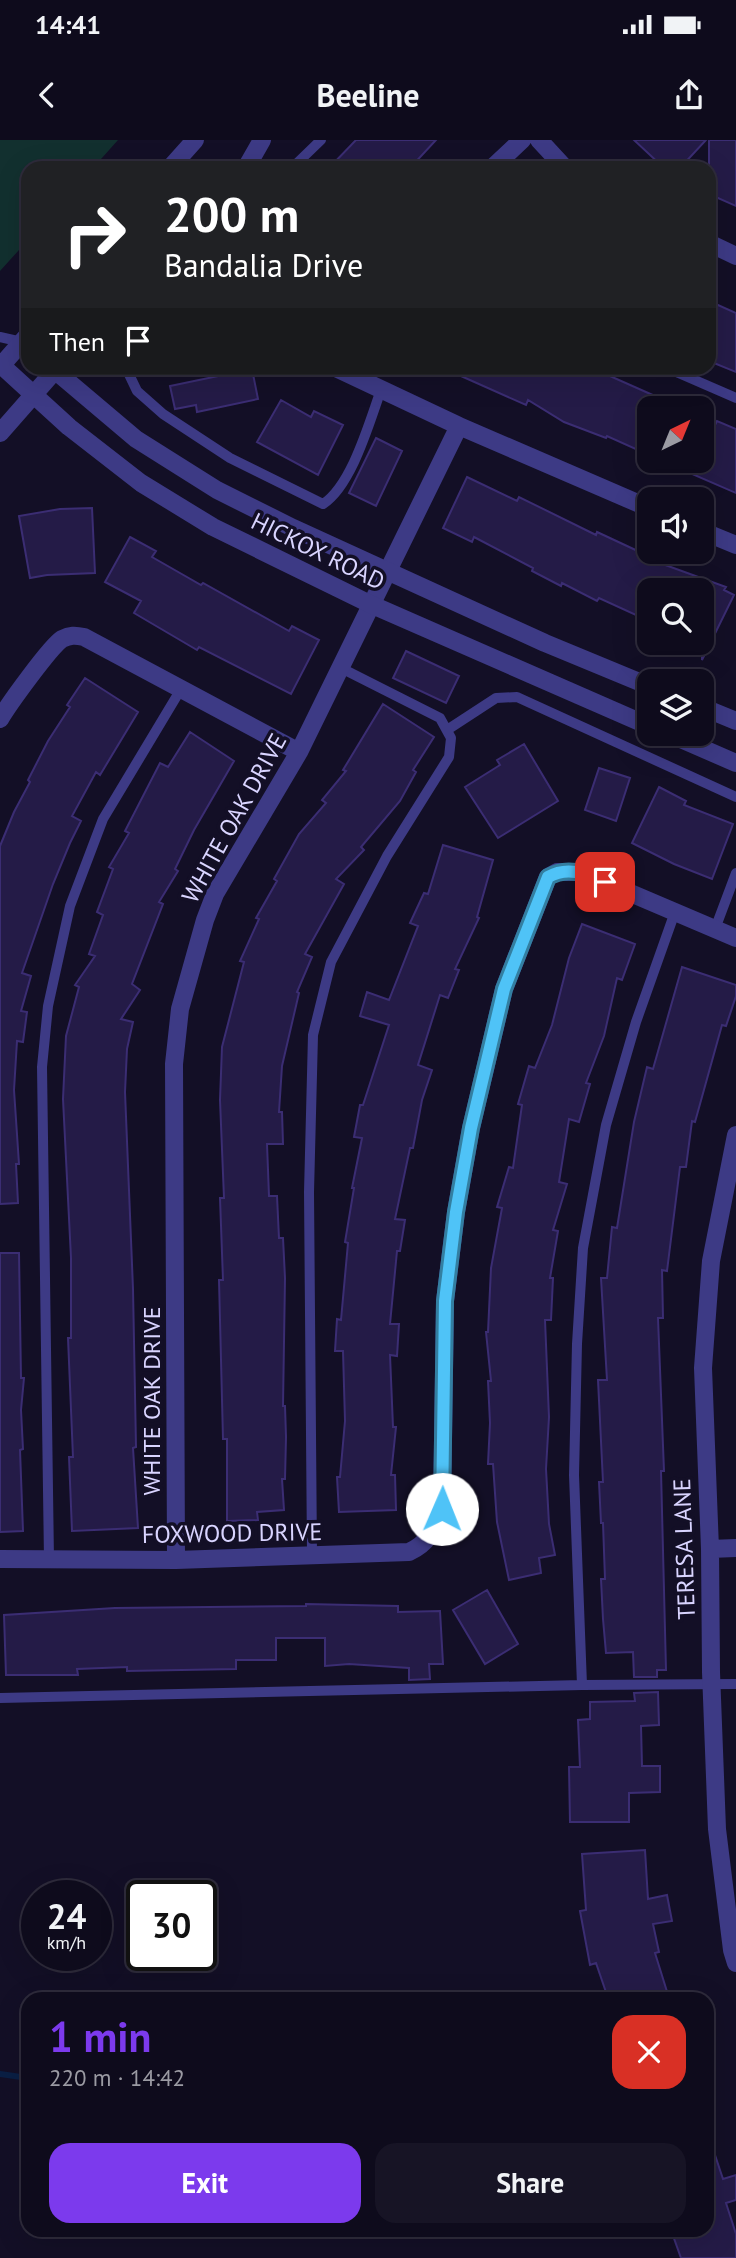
<!DOCTYPE html>
<html lang="en">
<head>
<meta charset="utf-8">
<style>
	:root { --surface:#0e0b1c; --page:#171425; --text:#f1f3f6; --muted:#9b9ba3; --line:#2e2b3b; --accent:#7c3aed }
	body { margin:0; font-family:"PT Sans",sans-serif; background:var(--page); color:var(--text); height:100vh; display:flex; flex-direction:column; font-size:26px; white-space:nowrap }
	* { box-sizing:border-box; margin:0 }
	p { font-size:23px; color:var(--muted) }
	.icon { flex:none; width:38px; height:38px; fill:none; stroke:currentColor; stroke-width:2; stroke-linecap:round; stroke-linejoin:round }
	.map { position:relative; flex:1; overflow:hidden }
	.panel { position:absolute; left:21px; top:1852px; width:693px; height:245px; display:flex; flex-direction:column; background:var(--surface); border-radius:21px; box-shadow:0 7px 28px #0002,0 0 0 2px var(--line) }
	.panel>* { flex:none }
	.banner { position:absolute; left:21px; top:21px; width:695px; height:214px; border-radius:21px; box-shadow:0 7px 28px #0002,0 0 0 2px var(--line); background:#202124; color:#fff; overflow:hidden }
	.needle { width:46px; rotate:43deg }
	.tools { position:absolute; left:637px; top:256px; display:grid; gap:14px }
	.tools a { display:grid; place-items:center; width:77px; height:77px; border-radius:14px; background:var(--surface); box-shadow:0 7px 28px #0002,0 0 0 2px var(--line); font-size:35px }
	.speed { position:absolute; left:21px; top:1740px; display:flex; gap:14px; font-size:35px; font-weight:700; text-align:center }
	.speed>* { display:grid; place-content:center; width:91px; height:91px; border-radius:50%; background:var(--surface); box-shadow:0 7px 28px #0002,0 0 0 2px var(--line); line-height:1 }
	.speed small { font-size:18px; font-weight:400 }
	.speed .limit { border:4px solid #111; border-radius:10px; background:#fff; color:#111 }
	.pin { position:absolute; display:grid; place-items:center; width:60px; height:60px; color:#fff; margin:-30px; border-radius:14px; box-shadow:0 4px 10px #0006 }
	.me { position:absolute; width:77px; margin:-38px; rotate:1deg; stroke-linejoin:round; filter:drop-shadow(0 0 5px #0008) }
	.turn { display:flex; align-items:center; gap:24px; height:147px; padding:0 28px; font-size:32px }
	.turn .icon { width:91px; height:91px; stroke-width:2.5 }
	.turn b { display:block; font-size:49px; line-height:60px }
	.then { display:flex; align-items:center; height:66px; padding:0 28px; background:#0003; gap:14px; font-size:26px }
	.round { display:grid; place-items:center; flex:none; width:74px; height:74px; border-radius:21px; background:var(--page) }
	.headline { display:flex; align-items:center; justify-content:space-between; height:119px; padding:0 28px }
	h1 { font-size:42px; font-weight:700; line-height:52px; color:var(--accent) }
	.button { display:flex; gap:14px; margin-top:auto; padding:14px 28px }
	.button a { flex:1; height:80px; border-radius:21px; background:var(--accent); color:#fff; font-size:28px; font-weight:700; line-height:80px; text-align:center }
	.button a+a { background:var(--page); color:var(--text) }
	.status { display:flex; justify-content:space-between; align-items:center; height:49px; padding:0 35px; background:var(--surface); direction:ltr }
	.status svg { height:19px; fill:currentColor }
	header { display:flex; justify-content:space-between; align-items:center; height:91px; padding:0 28px; background:var(--surface); font-size:32px; font-weight:700 }
	.map>svg:first-child { display:block }
</style>
</head>
<body>
<div class="status"><b>14:41</b><svg viewBox="0 0 49 12"><path d="M0 12V9h3v3zM5 12V6h3v6zM10 12V3h3v9zM15 12V0h3v12zM26 1h20v11H26zM47 4h2v5h-2z"/></svg></div>
<header><svg class="icon" aria-label="back" viewBox="0 0 24 24"><path d="M15 5l-7 7 7 7"/></svg>Beeline<svg class="icon" aria-label="share" viewBox="0 0 24 24"><path d="M12 15V3M7 8l5-5 5 5M5 13v7h14v-7"/></svg></header>
<div class="map">
<svg width="736" height="2118" viewBox="0 0 736 2118">
	<rect width="100%" height="100%" fill="#130f26"/>
	<path fill="#12302f" d="M0,0h118l-25,28h-65v72l-28,31z"/>
	<g fill="none" stroke-linecap="round" stroke-linejoin="round">
		<path stroke="#0a1f44" stroke-width="6" d="M0,1934l28,4"/>
	</g>
	<path fill="#241b47" stroke="#3b2d73" stroke-width="2" d="M356,0h80l-26,28h-81z
		M634,0h72l-26,28h-16z
		M709,0h27v66l-27,-12z
		M709,161l27,12v59l-27,-11z
		M443,228h149l90,40h-33v47l-42,-19 -1,2 -42,-16 -36,-22 -2,5z
		M252,229l6,30 -61,13 -1,-7 -21,4 -5,-23z
		M281,260l30,17 3,-6 29,14 -25,50 -61,-33z
		M702,276l13,9 2,-4 19,8v64l-76,-33h42z
		M376,298l26,13 -26,55 -27,-13z
		M467,337l50,24 2,-4 77,38 1,-3 60,28v2l69,25 -2,3 10,5 -32,65v-70h-53v31l-50,-23 -2,3 -35,-18 -1,3 -29,-15 1,-3 -59,-31 -2,5 -29,-14z
		M92,368l3,65 -48,2 -17,3 -11,-62 41,-7z
		M130,397l26,14 -4,6 49,28 2,-2 86,48 3,-5 27,14 -28,54 -92,-47 -2,3 -63,-37 7,-12 -36,-19z
		M406,511l53,25 -13,27 -53,-25z
		M85,538l53,34 -38,63 -4,-3 -24,44 9,5 -11,22 -17,41 -31,89 9,3 -10,35 6,1 -4,30 -6,-1 -3,49 5,74h-3l2,39 -18,1v-358l14,-34 16,-30 -2,-2 20,-39 22,-34 -3,-2z
		M383,564l51,33 -21,33 3,2 -16,29 -39,46 3,3 -28,29 8,5 -39,70 7,3 -15,35 2,1 -17,73 -3,46h3l1,32h-16l2,52h8l2,42h4l2,40 -2,128h2l1,31 -1,42h-3l2,31 -27,2 1,8 -31,1v-82h-4l-4,-159h4l-3,-82h4l-4,-98 2,-53 22,-85 -4,-1 19,-42 -3,-1 21,-37 -3,-2 25,-45 27,-31 -4,-3 24,-29 -3,-1z
		M190,592l44,29 -40,69 -19,39 3,2 -19,31 4,2 -31,80 8,6 -19,29 12,3 -6,27 -2,43 8,197 3,158 -3,1 5,80 -66,3 -3,-74h4l-5,-119h3v-80l-8,-159 3,-63 13,-49 -4,-2 20,-29 -6,-2 14,-39 -6,-3 16,-43 -4,-2 20,-34 -4,-2 35,-68 8,4z
		M524,604l34,57 -60,37 -33,-51 35,-22 -3,-5z
		M599,628l31,10 -14,43 -31,-11z
		M659,647l27,14 -2,4 49,19 -21,55 -38,-15 -42,-21z
		M443,705l50,15 -16,57 2,1 -24,51 4,1 -11,28 -8,-3 -22,70 14,5 -10,30 -9,48h-3l-15,71 10,1 -5,31h-3l-7,73h9l-2,32 -7,-1 3,72h3l-5,48h4l1,35 -57,2 -2,-35h3l5,-56 -2,-70h-8l2,-32 4,1 7,-77 -3,-1 9,-54h-2l10,-50 -8,-1 6,-32h3l26,-80 -29,-9 7,-24 22,8 29,-74 -8,-3 14,-30 4,1z
		M582,784l53,20 -13,36 -5,-2 -13,58 -18,47 4,1 -11,38 -10,-3 -10,63 8,2 -14,46 5,1 -8,47h3l-2,42h-6l4,97 -3,52 3,55 6,31 -16,3 2,15 -32,7 -12,-58 -4,-58h-5l2,-41 -2,-42h3l-5,-49h2l3,-64 11,-60 -5,-1 12,-40 4,1 9,-63 -4,-1 11,-38 6,2 17,-43 17,-67z
		M682,827l54,18v11l-10,30 -4,-1 -27,97 -3,-1 -6,46h-6l-13,104 -5,-1 1,48h-5l6,153h-3l5,199h-9v7h-23l-1,-25 -27,1 -3,-34 -2,-40h4l-2,-56h-2l-2,-41h4l-5,-102h9l-6,-102h6l5,-51 5,1 17,-106 13,-55 6,2z
		M0,1113h19l2,125h3l-3,32 2,39 -3,1 3,81 -23,1z
		M487,1450l31,54 -33,20 -32,-54z
		M306,1464l92,2v6l42,-1 3,53h-14l1,15 -21,1v-12l-60,-4 -24,2v-28h-49v22h-40v9l-109,2v-4l-50,2 1,6h-72l-2,-60 111,-7 191,-2z
		M658,1552l1,33 -18,1 1,40h18v26l-31,1v29h-59l-1,-55h11l-2,-47 12,-1v-17l45,-1 -1,-8z
		M645,1710l3,49 19,-4 5,26 -19,3 6,28 -4,1 14,45h-61l-12,-35 -6,2 -10,-54 6,-1 -4,-56z
		M710,2000l13,39 13,-4v25l-10,3 10,31v24h-55l-10,-28h36v-89z"/>
	<g fill="none" stroke-linecap="round" stroke-linejoin="round">
		<path stroke="#3d3a85" stroke-width="10" d="M292,28l29,-28
			M0,197l22,5
			M126,228l11,23 26,23 67,44 93,46c29,-19 46,-81 58,-114
			M667,228l69,30
			M447,590l49,-32 21,-1 219,100
			M715,789l21,-56
			M312,1415l-3,-363 4,-157 18,-73 56,-106 62,-99 2,-19 -11,-20 -101,-51
			M49,1420l-7,-493 6,-61 22,-100 33,-87 78,-130
			M582,1545l-8,-210 3,-131 6,-96 23,-123 30,-103 39,-110
			M0,1558l582,-13 154,-1"/>
		<path stroke="#3d3a85" stroke-width="18" d="M539,0l26,28
			M492,28l30,-28
			M709,103l27,13
			M336,228l123,58 190,82
			M702,391l34,14
			M0,579c9,-15 50,-72 62,-80 8,-4 13,-4 22,-2l215,115
			M736,995l-25,126 -8,107 7,181 1,123 6,157 15,121 4,13
			M710,1409l26,-1
			M0,1419l176,1 233,-8c20,-9 25,-23 33,-43l3,-208 11,-89 15,-84 33,-139 44,-112 9,-5h24l155,66
			M176,1420l-2,-496 6,-55 25,-89 10,-26 84,-142 160,-326"/>
		<path stroke="#3d3a85" stroke-width="18" d="M170,28l25,-28
			M246,28l16,-28
			M1,225l68,62 72,56 72,44 157,77 279,122
			M0,227l28,-32
			M52,228l84,71 81,51 76,38 252,115 104,43
			M0,293l57,-65
			M702,567l34,14
			M667,593l69,30"/>
	</g>
	<g fill="none" stroke-linecap="round" stroke-linejoin="round">
		<g stroke="#337fa1" stroke-width="18">
			<path id="route" d="M442,1369l3,-208 11,-89 15,-84 33,-139 44,-112c19,-11 37,-4 57,5"/>
		</g>
		<use href="#route" stroke="#4fc3f7" stroke-width="12"/>
	</g>
	<g text-anchor="middle" dominant-baseline="central" stroke-width="7" stroke-linejoin="round" paint-order="stroke">
		<g font-size="24" fill="#d9d4ff" stroke="#130f26">
			<text transform="translate(318 411) rotate(26)">HICKOX ROAD</text>
			<text transform="translate(234 678) rotate(-61)">WHITE OAK DRIVE</text>
			<text transform="translate(151 1261) rotate(-90)">WHITE OAK DRIVE</text>
			<text transform="translate(232 1393) rotate(-1)">FOXWOOD DRIVE</text>
			<text transform="translate(684 1409) rotate(-92)">TERESA LANE</text>
		</g>
	</g>
</svg>
<div class="tools">
<a><svg class="needle" viewBox="-14 -14 28 28"><path d="M0-13l5 13h-10z" fill="#e53935"/><path d="M0 13l5-13h-10z" fill="#9b9ba3"/></svg></a>
<a><svg class="icon" aria-label="sound" viewBox="0 0 24 24"><path d="M4 9h4l5-4v14l-5-4H4zM17 9q2 3 0 6"/></svg></a>
<a><svg class="icon" aria-label="search" viewBox="0 0 24 24"><circle cx="10" cy="10" r="6"/><path d="M15 15l6 6"/></svg></a>
<a><svg class="icon" aria-label="layers" viewBox="0 0 24 24"><path d="M12 4l9 5-9 5-9-5zM3 14l9 5 9-5"/></svg></a>
</div>
<div class="speed"><div>24<small>km/h</small></div><div class="limit">30</div></div>
<div class="pin" style="left:605px;top:742px;background:#d93025"><svg class="icon" aria-label="arrive" viewBox="0 0 24 24"><path d="M6 21V4h12l-3 4 3 4H6"/></svg></div>
<svg class="me" style="left:442px;top:1369px" viewBox="-20 -20 40 40"><circle r="19" fill="#fff"/><path d="M0-13L10 11 0 6-10 11z" fill="#4fc3f7"/></svg>
<div class="banner">
<div class="turn"><svg class="icon" aria-label="right" viewBox="0 0 24 24"><path d="M7 20v-9h11M14 6l5 5-5 5"/></svg><div><b>200 m</b>Bandalia Drive</div></div>
<div class="then">Then<svg class="icon" aria-label="arrive" viewBox="0 0 24 24"><path d="M6 21V4h12l-3 4 3 4H6"/></svg></div>
</div>
<section class="panel">
<div class="headline"><div><h1>1 min</h1><p>220 m · 14:42</p></div><a class="round" style="background:#d93025;color:#fff"><svg class="icon" aria-label="close" viewBox="0 0 24 24"><path d="M6 6l12 12M18 6L6 18"/></svg></a></div>
<div class="button"><a>Exit</a><a>Share</a></div>
</section>
</div>
</body>
</html>
